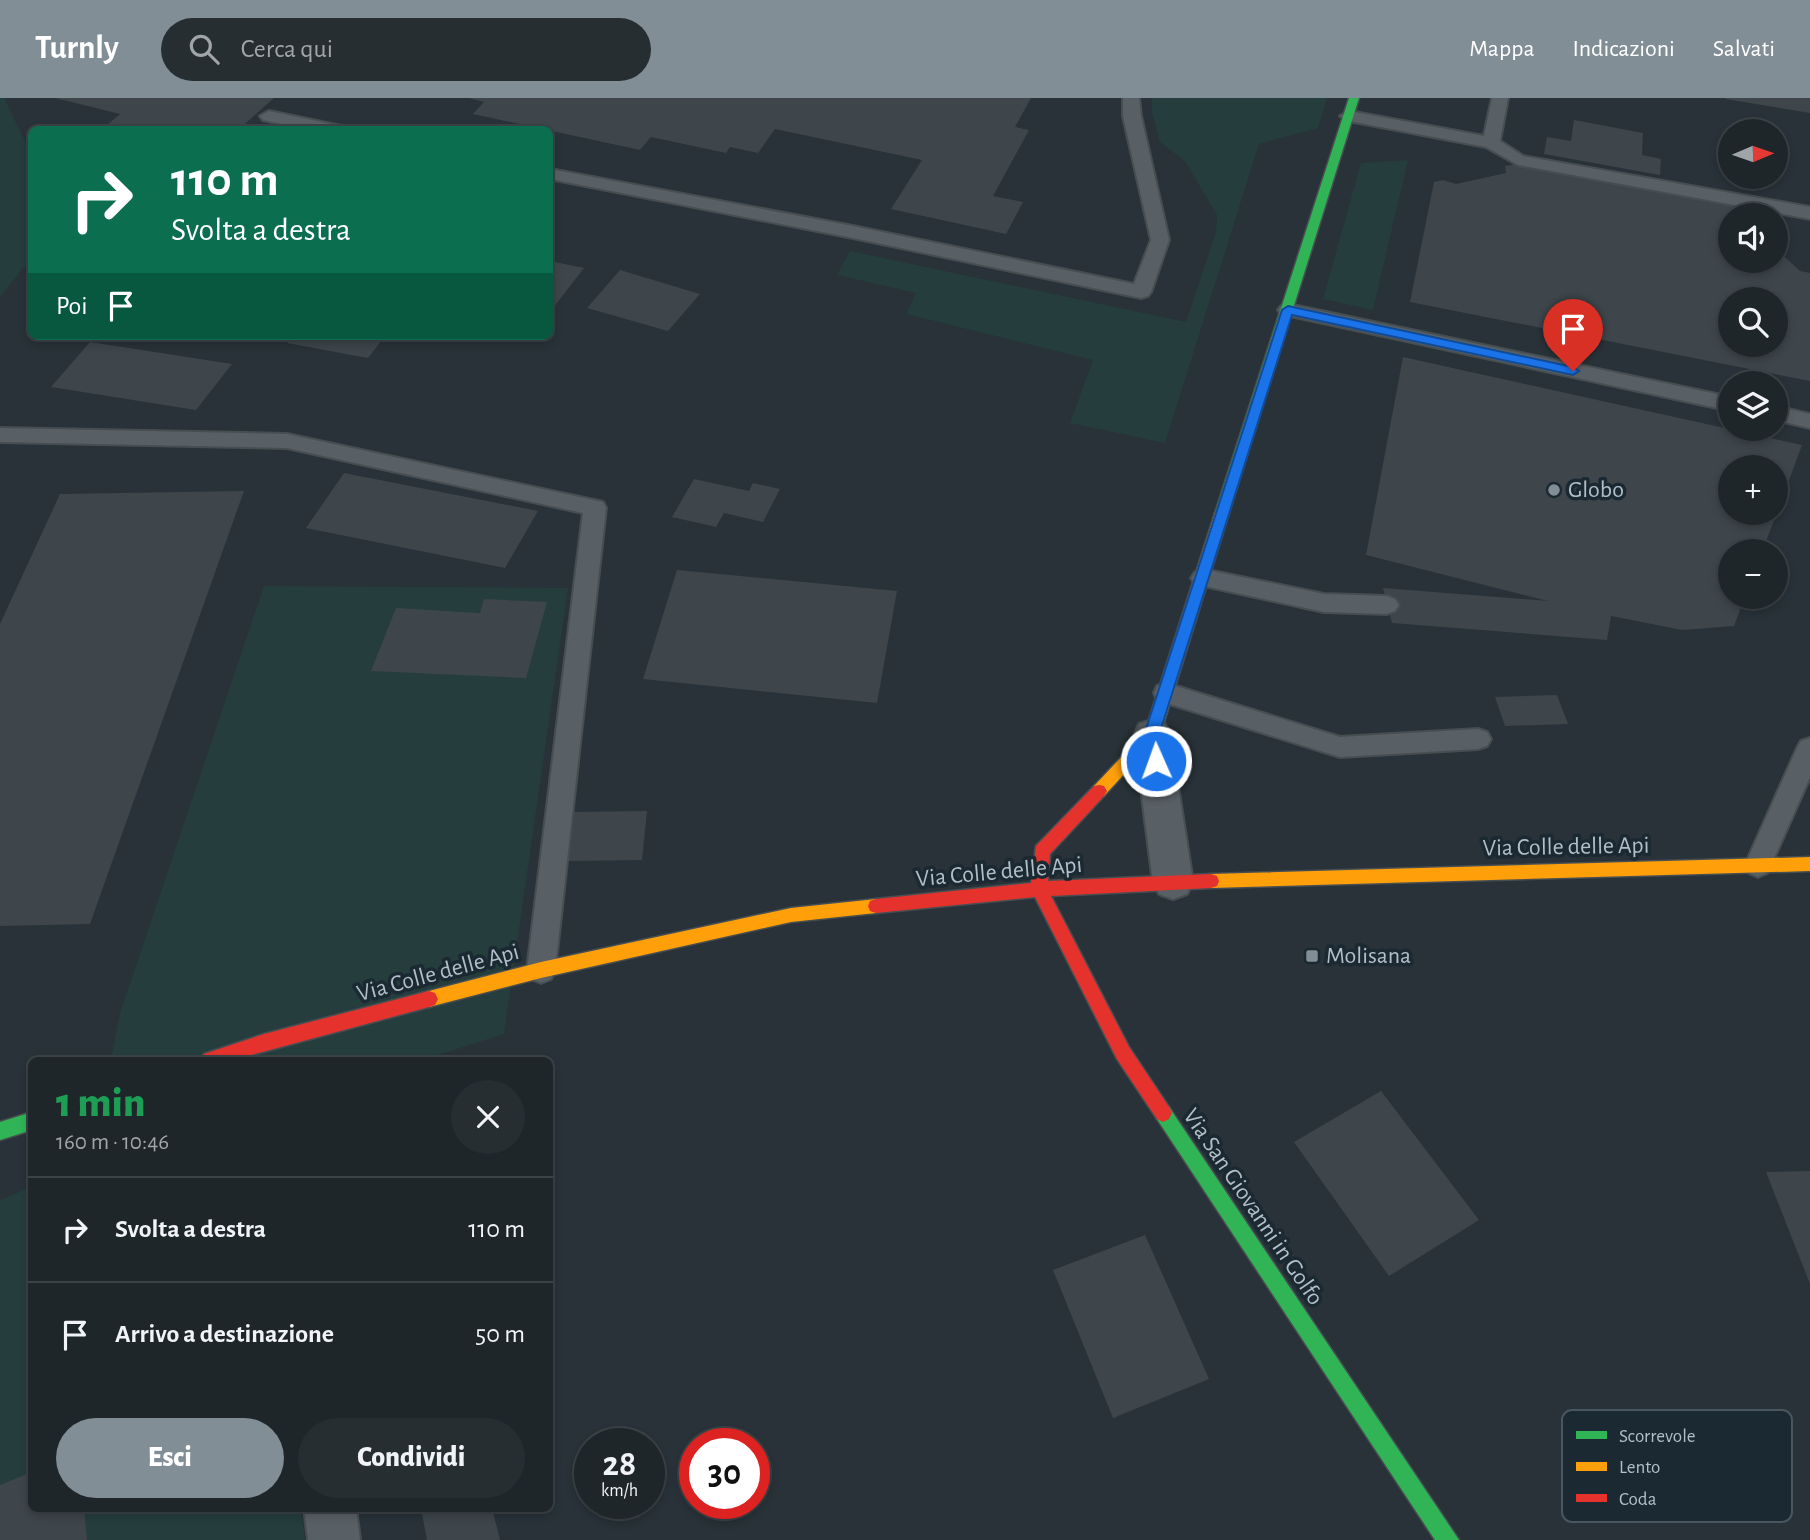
<!DOCTYPE html>
<html lang="it">
<head>
<meta charset="utf-8">
<style>
	:root { --surface:#1e262a; --page:#262e32; --text:#f1f3f6; --muted:#a1a5a8; --line:#3c4347; --accent:#828e96 }
	body { margin:0; font-family:"Alegreya Sans",sans-serif; background:var(--page); color:var(--text); height:100vh; display:flex; flex-direction:column; font-size:26px; white-space:nowrap }
	* { box-sizing:border-box; margin:0 }
	p { font-size:23px; color:var(--muted) }
	.icon { flex:none; width:38px; height:38px; fill:none; stroke:currentColor; stroke-width:2; stroke-linecap:round; stroke-linejoin:round }
	.map { position:relative; flex:1; overflow:hidden }
	.drawer { position:absolute; left:28px; top:959px; width:525px; height:455px; display:flex; flex-direction:column; background:var(--surface); border-radius:10px; box-shadow:0 4px 10px #0003,0 0 0 2px var(--line) }
	.drawer>* { flex:none }
	.hud { position:absolute; left:28px; top:28px; width:525px; height:214px; border-radius:10px; box-shadow:0 4px 10px #0003,0 0 0 2px var(--line); background:#0b6e4f; color:#fff; overflow:hidden }
	.needle { width:46px; rotate:88deg }
	.buttons { position:absolute; left:1718px; top:21px; display:grid; gap:14px }
	.buttons a { display:grid; place-items:center; width:70px; height:70px; border-radius:50%; background:var(--surface); box-shadow:0 4px 10px #0003,0 0 0 2px var(--line); font-size:35px }
	.speed { position:absolute; left:574px; top:1330px; display:flex; gap:14px; font-size:35px; font-weight:700; text-align:center }
	.speed>* { display:grid; place-content:center; width:91px; height:91px; border-radius:50%; background:var(--surface); box-shadow:0 4px 10px #0003,0 0 0 2px var(--line); line-height:1 }
	.speed small { font-size:18px; font-weight:400 }
	.speed .limit { border:10px solid #d22; background:#fff; color:#111 }
	.pin { position:absolute; display:grid; place-items:center; width:60px; height:60px; color:#fff; margin:-72px -30px; border-radius:50% 50% 50% 0; rotate:-45deg; box-shadow:0 0 7px #0007 }
	.pin .icon { rotate:45deg }
	.me { position:absolute; width:77px; margin:-38px; rotate:358deg; stroke-linejoin:round; filter:drop-shadow(0 0 5px #0008) }
	.turn { display:flex; align-items:center; gap:24px; height:147px; padding:0 28px; font-size:32px }
	.turn .icon { width:91px; height:91px; stroke-width:2.5 }
	.turn b { display:block; font-size:49px; line-height:60px }
	.then { display:flex; align-items:center; height:66px; padding:0 28px; background:#0003; gap:14px; font-size:26px }
	.round { display:grid; place-items:center; flex:none; width:74px; height:74px; border-radius:37px; background:var(--page) }
	.headline { display:flex; align-items:center; justify-content:space-between; height:119px; padding:0 28px }
	h1 { font-size:42px; font-weight:800; line-height:52px; color:#1e9e55 }
	.action { display:flex; gap:14px; margin-top:auto; padding:14px 28px }
	.action a { flex:1; height:80px; border-radius:42px; background:var(--accent); color:#fff; font-size:28px; font-weight:800; line-height:80px; text-align:center }
	.action a+a { background:var(--page); color:var(--text) }
	ul { padding:0; list-style:none }
	li { display:flex; align-items:center; gap:21px; height:105px; padding:0 28px; border-top:2px solid var(--line) }
	li div { flex:1 }
	li b { display:block; font-size:26px }
	li em { font-style:normal }
	header { display:flex; align-items:center; gap:42px; box-sizing:border-box; height:98px; padding:0 35px; background:var(--accent); color:#fff }
	header strong { font-size:33px }
	nav { display:flex; gap:38px; margin-inline-start:auto; font-size:24px }
	.search { width:490px; height:63px; background:var(--page); display:flex; align-items:center; gap:18px; box-sizing:border-box; padding:0 24px; border-radius:38px; color:var(--muted); font-size:26px }
	.map>svg:first-child { display:block }
</style>
</head>
<body>
<header>
<strong>Turnly</strong>
<div class="search"><svg class="icon" aria-label="search" viewBox="0 0 24 24"><circle cx="10" cy="10" r="6"/><path d="M15 15l6 6"/></svg>Cerca qui</div>
<nav><a>Mappa</a><a>Indicazioni</a><a>Salvati</a></nav>
</header>
<div class="map">
<svg width="1810" height="1442" viewBox="0 0 1810 1442">
	<rect width="100%" height="100%" fill="#283238"/>
	<path fill="#253d3d" d="M0,0h6l-1,2 26,54 1,103 -32,40z
		M1152,0h175l-9,30 -59,16 -94,299 -95,-20 23,-63 -187,-46 10,-21 -79,-18 13,-24 336,71 30,-90 1,-17 -32,-54 -25,-19 -8,-29z
		M1408,62l-35,150 -50,-11 38,-136z
		M264,488l304,2 -64,446 -82,26h-311l9,-47z
		M31,1089l1,321 269,1 4,31h-305v-340z"/>
	<path fill="#3e464b" fill-rule="evenodd" d="M55,0h219l-36,32h-137l19,-16z
		M469,0h562l-16,29 14,3 -36,66 30,6 -17,32 -115,-25 31,-49 -147,-31 -17,24 -28,-6 -4,6 -75,-16 -11,13 -167,-36 11,-12z
		M1726,0h84v15l-84,-14z
		M1574,22l69,13 -1,22 19,4 -1,16 -116,-21 3,-17 24,4z
		M1517,66l224,41 3,10h-13v46h45v-12l24,22 10,2v108l-400,-79 24,-120 9,-2 13,4 50,-11 -1,-7zM1731,201h45v46h-45z
		M550,163l34,7 -34,44z
		M620,172l80,24 -32,37 -81,-23z
		M293,238h92l-17,22 -81,-15z
		M90,244l142,22 -36,46 -145,-23z
		M1403,259l399,88 -25,68 -1,-46h-45v46h46l-15,38h-31v46h14l-11,29 -52,4 -71,-14 -4,24 -215,-17 -9,-35 165,13 -182,-46z
		M344,375l194,38 -33,57 -199,-40z
		M694,381l55,12 4,-8 27,6 -17,33 -39,-9 -8,14 -44,-10z
		M244,393l-154,433 -90,2v-302l60,-130z
		M677,472l220,21 -20,112 -234,-24z
		M484,501l63,3 -21,76 -155,-7 25,-63 84,5z
		M1557,597l11,29 -63,2 -10,-29z
		M647,713l-5,49 -74,1 6,-49z
		M1381,993l98,129 -90,56 -95,-134z
		M1810,1073v113l-44,-112z
		M1145,1137l64,144 -96,39 -60,-148z
		M32,1374v36h52l3,32h-87v-55z
		M421,1410h71l8,32h-73z"/>
	<g fill="none" stroke-linecap="round" stroke-linejoin="round">
		<g stroke="#474e52" stroke-width="4">
			<path id="lane" d="M1123,0h16l2,18 28,124 -18,52 -3,4 -7,2 -288,-60 -303,-59v-10l303,57 281,58 17,-44 -28,-124z
				M1492,0h16l-8,43 23,15 287,51v12l-292,-54 -32,-18 -137,-26 -9,-5 9,-5 135,25z
				M269,13l72,15 2,4h-35l-45,-10 -3,-4z
				M1288,206l443,93v14l-450,-97 -3,-4 3,-4z
				M1776,308l34,8v14l-34,-8z
				M0,330l287,6 316,68 3,6 -51,462 -4,9 -10,4 -10,-4 -4,-9 56,-457 -296,-65 -287,-6z
				M1203,471l121,25 63,2 8,3 4,6 -4,6 -8,3 -63,-2 -129,-28 -4,-6 4,-6z
				M1166,585l174,54 138,-8 9,3 4,7 -4,7 -9,3 -138,8 -183,-57 -3,-7 3,-7z
				M1810,640v39l-39,88 -4,8 -9,4 -9,-4 -4,-8 52,-117 4,-7z"/>
		</g>
		<g stroke="#474e52" stroke-width="4">
			<path id="street" d="M1152,622l13,4 5,11 23,147 -6,12 -14,5 -14,-5 -6,-12 -19,-147 5,-11z
				M304,1410h52l4,32h-52z"/>
		</g>
		<g stroke="#474e52" stroke-width="3">
			<path id="fast" d="M1349,0h10l-130,415 -7,5 -5,-2 -2,-3z
				M1163,1006l6,3 290,433h-24l-278,-421 -3,-6 3,-6z
				M32,1014v18l-32,10v-18z"/>
		</g>
		<g stroke="#474e52" stroke-width="3">
			<path id="slow" d="M1222,410l7,5 -69,222 -56,61h-10l-3,-5 3,-5 51,-54 70,-219z
				M1810,759v14l-599,17 -6,-2 -2,-5 2,-5 6,-2z
				M876,801l6,2 2,5 -2,5 -6,2 -85,9 -250,56 -112,29 -6,-2 -3,-6 3,-6 6,-2 112,-29 250,-54z"/>
		</g>
		<g stroke="#474e52" stroke-width="3">
			<path id="jam" d="M1099,687l5,1 3,5 -3,5 -54,58 -2,27 163,-7 6,2 2,5 -2,5 -6,2 -160,8 78,151 40,60 3,6 -3,6 -6,3 -6,-3 -40,-60 -82,-162 -159,16 -6,-2 -2,-5 2,-5 6,-2 155,-16 5,-37 58,-60z
				M429,893l6,2 3,6 -3,6 -6,2 -196,53h-32l3,-6 60,-20z"/>
		</g>
		<use href="#lane" fill="#596065" fill-rule="evenodd"/>
		<use href="#street" fill="#596065" fill-rule="evenodd"/>
		<use href="#fast" fill="#30b455" fill-rule="evenodd"/>
		<use href="#slow" fill="#ff9f0a" fill-rule="evenodd"/>
		<use href="#jam" fill="#e5322d" fill-rule="evenodd"/>
	</g>
	<path fill="#1a73e8" stroke="#114b97" stroke-width="2" d="M1288,208l285,61 6,4 -6,4 -281,-60 -133,420 4,26 -7,6 -8,-6 -4,-26 138,-425z"/>
	<g fill="#828e96" stroke="#1b2933" stroke-width="2.5">
		<circle cx="1554" cy="392" r="7"/>
		<rect x="1305" y="851" width="14" height="14" rx="3.5"/>
	</g>
	<g text-anchor="middle" dominant-baseline="central" stroke-width="7" stroke-linejoin="round" paint-order="stroke">
		<g font-size="24" fill="#b2bfc9" stroke="#1b2933" text-anchor="start">
			<text x="1568" y="392">Globo</text>
			<text x="1326" y="858">Molisana</text>
		</g>
		<g font-size="24" fill="#b2bfc9" stroke="#1b2933">
			<text transform="translate(1566 749) rotate(-1)">Via Colle delle Api</text>
			<text transform="translate(999 774) rotate(-5)">Via Colle delle Api</text>
			<text transform="translate(438 875) rotate(-15)">Via Colle delle Api</text>
			<text transform="translate(1253 1109) rotate(56)">Via San Giovanni in Golfo</text>
		</g>
	</g>
	<rect x="1562" y="1312" width="230" height="112" rx="10" fill="#1b2933" stroke="#485660" stroke-width="2"/>
	<rect x="1576" y="1333" width="31" height="8" fill="#30b455"/>
	<rect x="1576" y="1364" width="31" height="9" fill="#ff9f0a"/>
	<rect x="1576" y="1396" width="31" height="8" fill="#e5322d"/>
	<g font-size="19" fill="#b2bfc9">
		<text x="1619" y="1344">Scorrevole</text>
		<text x="1619" y="1375">Lento</text>
		<text x="1619" y="1407">Coda</text>
	</g>
</svg>
<div class="buttons">
<a><svg class="needle" viewBox="-14 -14 28 28"><path d="M0-13l5 13h-10z" fill="#e53935"/><path d="M0 13l5-13h-10z" fill="#a1a5a8"/></svg></a>
<a><svg class="icon" aria-label="sound" viewBox="0 0 24 24"><path d="M4 9h4l5-4v14l-5-4H4zM17 9q2 3 0 6"/></svg></a>
<a><svg class="icon" aria-label="search" viewBox="0 0 24 24"><circle cx="10" cy="10" r="6"/><path d="M15 15l6 6"/></svg></a>
<a><svg class="icon" aria-label="layers" viewBox="0 0 24 24"><path d="M12 4l9 5-9 5-9-5zM3 14l9 5 9-5"/></svg></a>
<a>+</a>
<a>−</a>
</div>
<div class="speed"><div>28<small>km/h</small></div><div class="limit">30</div></div>
<div class="pin" style="left:1573px;top:273px;background:#d93025"><svg class="icon" aria-label="arrive" viewBox="0 0 24 24"><path d="M6 21V4h12l-3 4 3 4H6"/></svg></div>
<svg class="me" style="left:1156px;top:663px" viewBox="-20 -20 40 40"><circle r="17" fill="#1a73e8" stroke="#fff" stroke-width="3"/><path d="M0-11L8 9 0 5-8 9z" fill="#fff"/></svg>
<div class="hud">
<div class="turn"><svg class="icon" aria-label="right" viewBox="0 0 24 24"><path d="M7 20v-9h11M14 6l5 5-5 5"/></svg><div><b>110 m</b>Svolta a destra</div></div>
<div class="then">Poi<svg class="icon" aria-label="arrive" viewBox="0 0 24 24"><path d="M6 21V4h12l-3 4 3 4H6"/></svg></div>
</div>
<section class="drawer">
<div class="headline"><div><h1>1 min</h1><p>160 m · 10:46</p></div><a class="round"><svg class="icon" aria-label="close" viewBox="0 0 24 24"><path d="M6 6l12 12M18 6L6 18"/></svg></a></div>
<ul>
<li><svg class="icon" aria-label="right" viewBox="0 0 24 24"><path d="M7 20v-9h11M14 6l5 5-5 5"/></svg><div><b>Svolta a destra</b></div><em>110 m</em></li>
<li><svg class="icon" aria-label="arrive" viewBox="0 0 24 24"><path d="M6 21V4h12l-3 4 3 4H6"/></svg><div><b>Arrivo a destinazione</b></div><em>50 m</em></li>
</ul>
<div class="action"><a>Esci</a><a>Condividi</a></div>
</section>
</div>
</body>
</html>
